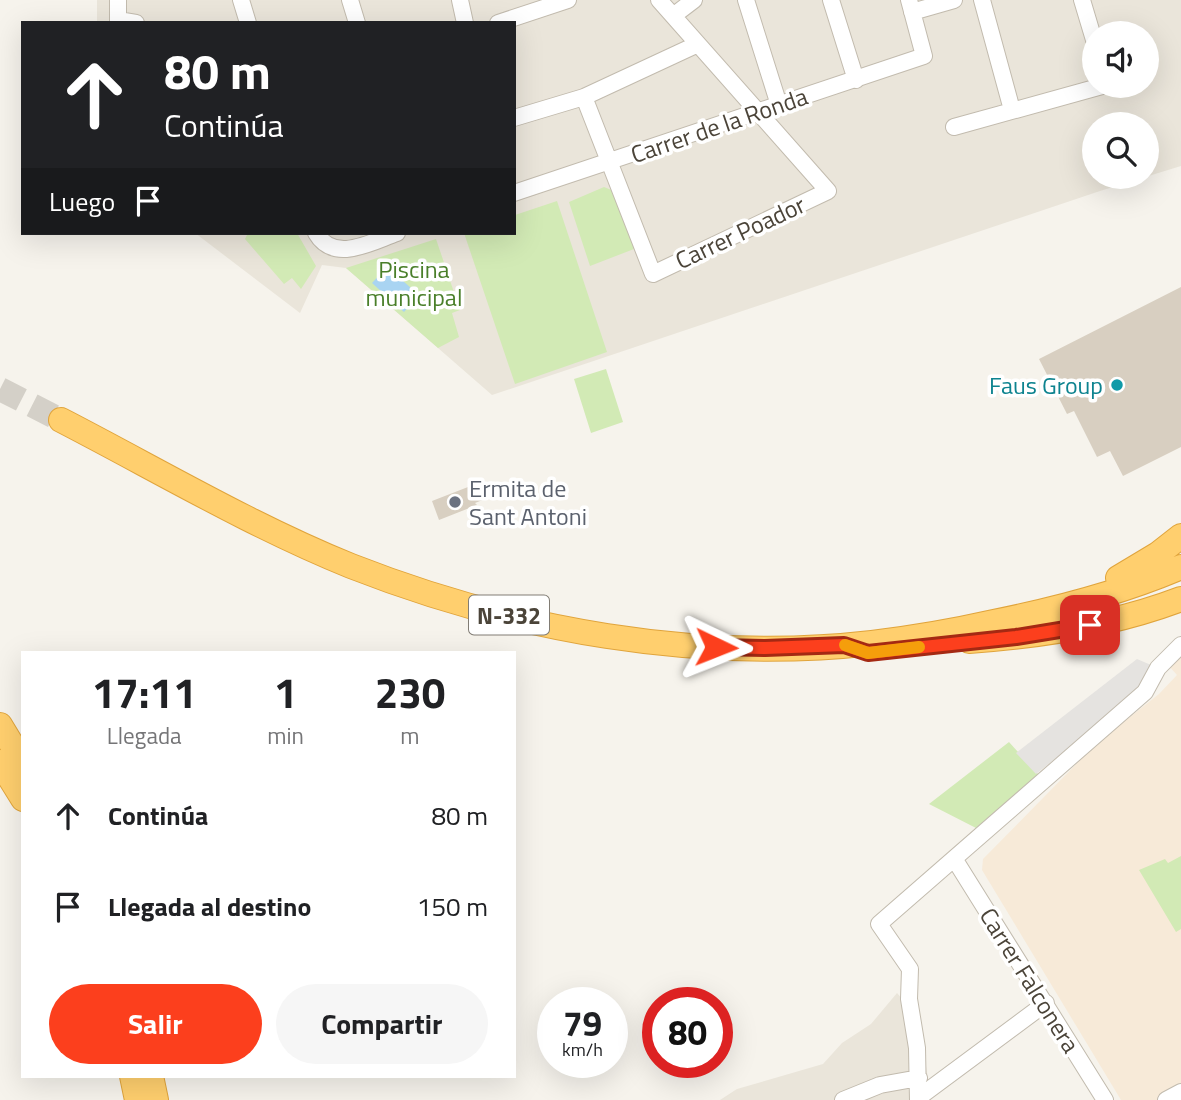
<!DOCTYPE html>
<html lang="es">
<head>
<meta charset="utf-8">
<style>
	:root { --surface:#fff; --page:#f6f6f6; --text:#202124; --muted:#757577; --accent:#fc3f1d }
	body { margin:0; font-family:"Titillium Web",sans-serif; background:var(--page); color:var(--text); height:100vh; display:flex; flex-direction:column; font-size:26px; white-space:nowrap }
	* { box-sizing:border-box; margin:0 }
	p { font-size:23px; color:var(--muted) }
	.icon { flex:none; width:38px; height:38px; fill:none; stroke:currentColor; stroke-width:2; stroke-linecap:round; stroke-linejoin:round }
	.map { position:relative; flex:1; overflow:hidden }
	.details { position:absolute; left:21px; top:651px; width:495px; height:427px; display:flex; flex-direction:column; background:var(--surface); border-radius:0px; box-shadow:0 7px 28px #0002 }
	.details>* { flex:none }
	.top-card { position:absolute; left:21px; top:21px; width:495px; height:214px; border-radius:0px; box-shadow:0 7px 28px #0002; background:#202124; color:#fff; overflow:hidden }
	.buttons { position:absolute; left:1082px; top:21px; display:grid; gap:14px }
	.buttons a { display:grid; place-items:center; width:77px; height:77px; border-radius:50%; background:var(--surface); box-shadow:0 7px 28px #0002; font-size:35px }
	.speed { position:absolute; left:537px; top:987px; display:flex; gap:14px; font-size:35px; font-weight:700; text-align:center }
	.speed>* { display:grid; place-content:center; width:91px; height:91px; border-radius:50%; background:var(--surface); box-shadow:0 7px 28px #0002; line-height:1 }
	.speed small { font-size:18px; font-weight:400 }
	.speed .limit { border:10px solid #d22; background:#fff; color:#111 }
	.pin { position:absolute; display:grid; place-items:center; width:60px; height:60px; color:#fff; margin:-30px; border-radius:14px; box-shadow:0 4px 10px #0006 }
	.me { position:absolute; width:77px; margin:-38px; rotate:92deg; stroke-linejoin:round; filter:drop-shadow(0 0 5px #0008) }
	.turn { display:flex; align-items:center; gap:24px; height:147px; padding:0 28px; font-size:32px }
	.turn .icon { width:91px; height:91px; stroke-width:2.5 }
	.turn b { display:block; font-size:49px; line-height:60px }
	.then { display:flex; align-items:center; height:66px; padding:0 28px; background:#0003; gap:14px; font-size:26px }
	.eta { display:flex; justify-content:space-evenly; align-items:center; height:119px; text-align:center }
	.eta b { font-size:42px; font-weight:700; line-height:49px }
	.primary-button { display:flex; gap:14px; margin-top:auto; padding:14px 28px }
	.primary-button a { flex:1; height:80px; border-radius:42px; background:var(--accent); color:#fff; font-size:28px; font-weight:700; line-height:80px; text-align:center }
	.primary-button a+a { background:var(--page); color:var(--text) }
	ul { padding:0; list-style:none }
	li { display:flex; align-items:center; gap:21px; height:91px; padding:0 28px }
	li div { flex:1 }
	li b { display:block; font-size:26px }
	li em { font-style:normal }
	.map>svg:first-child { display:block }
</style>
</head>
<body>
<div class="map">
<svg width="1181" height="1100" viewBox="0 0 1181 1100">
	<rect width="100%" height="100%" fill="#f6f3ec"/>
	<path fill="#eae5da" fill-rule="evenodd" d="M97,0h1084v166l-81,25 -608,204 -146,-127 -24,-3 -22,48 -105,-80h319v-210h-417zM1094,33h52v53h-52zM1094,124h52v53h-52z
		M897,993l8,9 11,-1 12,78 -1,21h-207l17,-11 86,-25 19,-21 29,-19z"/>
	<path fill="#f7ead8" d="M1181,657v443h-60l-139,-230 1,-11 114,-116 62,-49 18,-19 -9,-10z"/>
	<path fill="#d2eab5" d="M604,187l10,4 20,58 -44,17 -21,-64z
		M557,201l50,151 -92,32 -51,-151h50l1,-18z
		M248,233h49l19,33 -15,23 -9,-11 -8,6 -39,-45z
		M436,239l24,71 -8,3 7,24 -21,11 -92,-80z
		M606,369l17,53 -32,11 -17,-54z
		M1009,742l29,32 -62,54 -47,-24z
		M1181,856v73l-5,3 -37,-62 26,-11 3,4z"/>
	<path fill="#e5e3e0" d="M1137,659l21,9 -29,32 -93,74 -20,-21z"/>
	<path fill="#a9d4f2" d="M387,267l32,28 -15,17 -32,-29z"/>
	<path fill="#d8cfc1" d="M1181,287v160l-58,29 -13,-25 -13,6 -23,-46 -7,3 -28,-55z
		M480,486l5,13 -10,4 2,2 -38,15 -7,-19 36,-14 2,3z"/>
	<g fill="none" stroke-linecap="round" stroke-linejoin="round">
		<path stroke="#d4d0c8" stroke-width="24" stroke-dasharray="24 12" stroke-linecap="butt" d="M0,389l61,31"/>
		<g stroke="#c2bbae" stroke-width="18">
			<path id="minor" d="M241,0l7,23
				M350,0l7,23
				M460,0l5,23
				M746,0l33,105
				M831,0l25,80
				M982,0l30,110
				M1082,0l12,40
				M912,12l42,-12
				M673,16l21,-16
				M118,20l18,3
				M118,23v-23
				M498,23l70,-23
				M584,97l69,177 175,-83 -169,-191
				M514,118l70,-21 114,-53
				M954,127l148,-41
				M514,193l410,-137 -15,-56
				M316,233c18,31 55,9 81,0
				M955,860l150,240
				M918,1098l128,-95
				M843,1100l37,-15 39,-7
				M918,1100l-1,-52 -8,-49 1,-30 -31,-45 266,-232 13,-24 23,-23
				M1166,1100l15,-8"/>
		</g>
		<g stroke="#e0a43c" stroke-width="26">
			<path id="highway" d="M61,420c95,49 191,106 290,146 163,64 346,97 521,77 41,-5 82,-12 122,-21 64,-13 127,-29 187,-55
				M1118,578l40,-24 23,-18
				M969,641c72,-5 144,-16 212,-42
				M0,725l23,38
				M0,762l23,37
				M132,1076l5,24
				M151,1076l5,24"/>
		</g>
		<use href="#minor" stroke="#fff" stroke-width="16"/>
		<use href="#highway" stroke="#ffcf6e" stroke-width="24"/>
	</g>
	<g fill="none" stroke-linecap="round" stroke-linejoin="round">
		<g stroke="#a42913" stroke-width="18">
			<path id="route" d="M716,647l49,1 79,-3 24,8 148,-16 74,-12"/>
		</g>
		<use href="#route" stroke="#fc3f1d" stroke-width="12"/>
		<path stroke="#f59e0b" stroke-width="12" d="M845,645l23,8 51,-6"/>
	</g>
	<circle fill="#0f9aa8" stroke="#fff" stroke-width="2.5" cx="1117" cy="385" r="7"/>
	<circle fill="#6b7280" stroke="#fff" stroke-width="2.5" cx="455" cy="502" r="7"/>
	<g text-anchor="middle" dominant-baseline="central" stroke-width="7" stroke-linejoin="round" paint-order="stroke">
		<rect fill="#fff" stroke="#817c74" stroke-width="2" x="469" y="595.5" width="80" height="39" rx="5"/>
		<g font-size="23" font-weight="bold" fill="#4b4439">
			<text x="509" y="615">N-332</text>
		</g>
		<g font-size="24" fill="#4b4439" stroke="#fff">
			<text transform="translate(719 125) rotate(-19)">Carrer de la Ronda</text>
			<text transform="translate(740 232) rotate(-25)">Carrer Poador</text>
			<text transform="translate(1030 980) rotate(58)">Carrer Falconera</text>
		</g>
		<g font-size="24" fill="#4a7f2a" stroke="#fff">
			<text x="414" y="269">Piscina<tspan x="414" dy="28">municipal</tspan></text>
		</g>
		<g font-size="24" fill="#0d838f" stroke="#fff" text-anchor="end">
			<text x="1103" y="385">Faus Group</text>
		</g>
		<g font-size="24" fill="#5b616d" stroke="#fff" text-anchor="start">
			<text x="469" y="488">Ermita de<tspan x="469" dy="28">Sant Antoni</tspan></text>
		</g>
	</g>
</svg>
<div class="buttons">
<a><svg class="icon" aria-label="sound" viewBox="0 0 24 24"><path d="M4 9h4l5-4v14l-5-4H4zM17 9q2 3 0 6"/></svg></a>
<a><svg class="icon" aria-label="search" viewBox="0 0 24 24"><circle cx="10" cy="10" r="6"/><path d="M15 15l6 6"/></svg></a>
</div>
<div class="speed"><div>79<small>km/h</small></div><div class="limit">80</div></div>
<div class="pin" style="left:1090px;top:625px;background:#d93025"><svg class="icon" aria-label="arrive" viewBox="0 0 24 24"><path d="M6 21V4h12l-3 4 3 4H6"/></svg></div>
<svg class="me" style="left:716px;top:647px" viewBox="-20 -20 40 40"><path d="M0-17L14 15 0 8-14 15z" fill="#fc3f1d" stroke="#fff" stroke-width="4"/></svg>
<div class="top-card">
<div class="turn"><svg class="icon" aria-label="ahead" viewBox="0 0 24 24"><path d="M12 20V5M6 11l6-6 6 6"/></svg><div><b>80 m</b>Continúa</div></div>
<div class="then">Luego<svg class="icon" aria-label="arrive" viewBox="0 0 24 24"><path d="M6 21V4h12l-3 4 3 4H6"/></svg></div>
</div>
<section class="details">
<div class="eta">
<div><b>17:11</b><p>Llegada</p></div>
<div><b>1</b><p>min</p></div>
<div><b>230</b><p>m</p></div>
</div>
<ul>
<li><svg class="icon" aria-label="ahead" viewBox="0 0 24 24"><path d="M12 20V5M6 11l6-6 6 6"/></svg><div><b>Continúa</b></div><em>80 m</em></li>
<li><svg class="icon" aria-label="arrive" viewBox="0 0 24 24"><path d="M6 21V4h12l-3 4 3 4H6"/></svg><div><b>Llegada al destino</b></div><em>150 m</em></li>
</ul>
<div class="primary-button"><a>Salir</a><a>Compartir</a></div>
</section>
</div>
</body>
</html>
